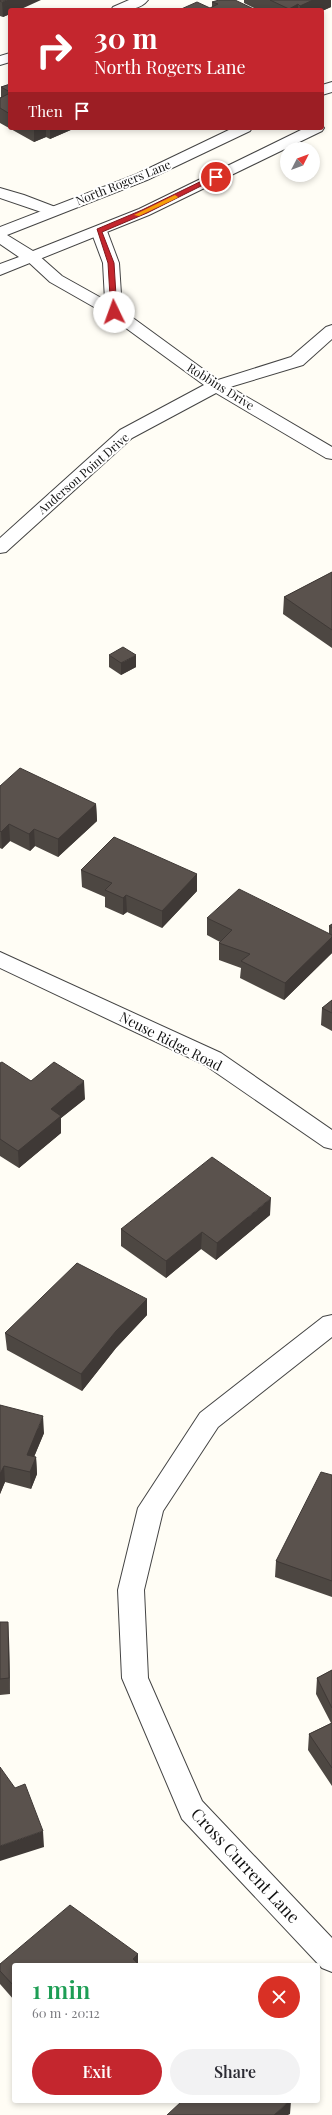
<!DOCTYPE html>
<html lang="en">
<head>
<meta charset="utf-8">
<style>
	:root { --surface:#fff; --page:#f2f2f3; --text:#2b2b33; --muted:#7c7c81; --accent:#c4262e }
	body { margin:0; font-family:"Playfair Display",serif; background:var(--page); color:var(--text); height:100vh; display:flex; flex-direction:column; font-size:15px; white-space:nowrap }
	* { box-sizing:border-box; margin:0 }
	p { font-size:13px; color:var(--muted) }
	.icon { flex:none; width:22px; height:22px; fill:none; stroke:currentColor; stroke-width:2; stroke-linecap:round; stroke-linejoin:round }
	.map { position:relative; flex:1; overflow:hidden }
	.sheet { position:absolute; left:12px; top:1963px; width:308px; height:140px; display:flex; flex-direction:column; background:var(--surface); border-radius:4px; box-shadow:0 2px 6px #0003 }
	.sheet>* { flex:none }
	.hud { position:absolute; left:8px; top:8px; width:316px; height:122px; border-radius:4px; box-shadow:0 2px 6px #0003; background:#c4262e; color:#fff; overflow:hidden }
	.needle { width:26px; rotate:48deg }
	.tools { position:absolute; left:280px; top:142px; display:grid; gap:8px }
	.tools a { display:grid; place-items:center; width:40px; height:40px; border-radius:50%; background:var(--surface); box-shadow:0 2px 6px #0003; font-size:20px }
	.pin { position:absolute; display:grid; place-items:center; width:34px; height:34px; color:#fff; margin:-17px; border:2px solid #fff; border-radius:50%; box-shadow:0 1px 4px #0007 }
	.me { position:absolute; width:44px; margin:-22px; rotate:357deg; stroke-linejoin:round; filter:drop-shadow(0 0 3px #0008) }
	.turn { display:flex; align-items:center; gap:14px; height:84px; padding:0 20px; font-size:18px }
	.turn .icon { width:52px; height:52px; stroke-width:2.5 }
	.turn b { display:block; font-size:28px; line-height:34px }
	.then { display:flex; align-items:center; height:38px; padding:0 20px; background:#0003; gap:8px; font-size:15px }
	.round { display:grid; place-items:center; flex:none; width:42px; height:42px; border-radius:21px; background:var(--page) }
	.overview { display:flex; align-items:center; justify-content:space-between; height:68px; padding:0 20px }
	h1 { font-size:24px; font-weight:600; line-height:30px; color:#1e9e55 }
	.action { display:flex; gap:8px; margin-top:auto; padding:8px 20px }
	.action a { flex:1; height:46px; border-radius:24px; background:var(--accent); color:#fff; font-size:16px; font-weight:600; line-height:46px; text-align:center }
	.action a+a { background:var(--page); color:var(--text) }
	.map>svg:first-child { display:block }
</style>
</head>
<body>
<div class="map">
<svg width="332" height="2115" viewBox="0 0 332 2115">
	<rect width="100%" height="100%" fill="#fffdf5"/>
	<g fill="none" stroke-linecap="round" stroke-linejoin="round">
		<g stroke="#444" stroke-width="2">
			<path id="minor" d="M129,0h19c-8,11 -25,10 -37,10l2,-3z
				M10,53v9l-10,3v-9z
				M0,188l24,7 34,13 3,3 -3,3 -5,2 -53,-18z
				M99,226l6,2 2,3 12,32 3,47 96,70 73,-23 35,-30 6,-2v14l-29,26 -73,22 102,60v12l-6,-1 -110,-65 -84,45 -126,114 -6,1v-15l120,-108 84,-45 -96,-70 -58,-33 -27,-25 2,-3h12l25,22 43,24 -2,-37 -12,-32 2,-3z
				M0,952l221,101 111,77v19l-8,-2 -119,-82 -205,-97z
				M332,1315v22l-114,90 -55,84 -19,79 4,88 54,123 130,137v34l-10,-4 -140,-149 -60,-141 -4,-88 20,-82 62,-95 123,-96z"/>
		</g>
		<g stroke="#444" stroke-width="2">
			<path id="tertiary" d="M332,82v10l-10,3v-10z
				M322,125l2,3 -2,3 -173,84 -149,60v-11l19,-7 -19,-13v-17l137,-53 96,-46h19l-2,3 -103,49 -140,55 26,16 106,-42 166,-81h17z"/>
		</g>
		<use href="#minor" fill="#fff" fill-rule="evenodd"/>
		<use href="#tertiary" fill="#fff" fill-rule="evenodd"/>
	</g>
	<path fill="#4d4742" d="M0,0l10,10v4l-7,3 -3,-1z
		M235,0l-25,8 2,-1v-5z
		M244,0h87v7l-9,4v-1h-64l-14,-7z
		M10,84v44h63v1l-23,10 -4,-2 -12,5 -34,-19v-25l1,-1v-10z
		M332,572v76l-49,-34 1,-17z
		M109,655l27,12 -15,8 -12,-8z
		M0,786l96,18 1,17 -39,36 -23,-11 -5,5 -20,-10 -8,8 -2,-1z
		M81,870l116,4v17l-35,37 -35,-16 -4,3 -18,-8v-10l-23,-10z
		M207,918l122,16v-8l3,-2v29l-48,47 -44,-22 1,-10 -22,-8v-17l1,-1 -13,-7z
		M332,1000v31l-11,-6 1,-17z
		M0,1063l31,18 54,18 -24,19v15l-42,35 -19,-12z
		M270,1215l-54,45 -15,-11 -35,29 -45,-32v-17z
		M147,1299v16l-31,33 -34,43 -75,-41 -2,-17z
		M0,1405l44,28 -10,24h2l1,17 -6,15 -26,-7 -5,12z
		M332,1475v122l-57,-20 1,-16z
		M0,1622l9,16 1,56 -10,1z
		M332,1670v116l-24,-36 1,-16 22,-11 -15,-29 1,-16z
		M138,1954v10l-124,1v35l-14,-16v-20z"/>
	<path fill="#3f3936" d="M7,0h34l-22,10h-9v4l-7,3 -1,-15z
		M313,0h18v7l-9,4v-1h-22v-4z
		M298,4v6h-9v-1z
		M34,128h12v9l-12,5z
		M50,128h23v1l-23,10z
		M136,655v12l-15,8v-12z
		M96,804l1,17 -39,36v-18z
		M9,824l1,17 -8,8 -1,-17z
		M34,829l1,17 -5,5 -1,-17z
		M197,874v17l-35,37v-17z
		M126,895l1,17 -4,3v-17z
		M332,937v16l-48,47 1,-17z
		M84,1081l1,18 -24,19v15l-42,35 -1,-17 33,-42z
		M271,1198l-1,17 -54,45 1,-17z
		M202,1232l-1,17 -35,29v-17z
		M147,1299v16l-31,33 -34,43 -1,-17 35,-43z
		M43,1416l1,17 -16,38 -1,-16z
		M36,1457l1,17 -6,15 -1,-17z
		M4,1466l1,16 -5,12v-20z
		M8,1622l1,16 1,56 -1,-16z
		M43,1831l1,16 -44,14v-15z
		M138,1954v11l-5,-6z
		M289,2101h2l-1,13 -2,1h-14z"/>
	<path fill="#5a524d" stroke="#3f3936" d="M0,0h7l-5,2 -2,-1z
		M219,0h16l21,10h-77l18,-8 13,6 8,-4 -6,-2z
		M270,0h43l-13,6 -2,-2 -9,5z
		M10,84v8l-9,-5z
		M10,93v21l-10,-6v-10z
		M332,572v58l-48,-33z
		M123,647l13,8 -15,8 -12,-8z
		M20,768l76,36 -38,35 -24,-10 -5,5 -20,-10 -8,8 -1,-1v-45z
		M114,837l83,37 -35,37 -36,-16 -3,3 -18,-8 7,-7 -31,-13z
		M239,889l93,46v2l-47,46 -44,-22 9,-7 -31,-11 13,-13 -25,-12z
		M332,924v4l-3,-2z
		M332,1000v13l-10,-5z
		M2,1062l29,19 23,-19 30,19 -33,28 10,7 -43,35 -18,-12v-76z
		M212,1157l59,41 -54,45 -15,-11 -36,29 -45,-32z
		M77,1263l70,36 -31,32 -35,43 -76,-41z
		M0,1405l43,11 -16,39 9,2 -6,15 -26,-6 -4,8z
		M321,1472l11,3v106l-56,-20z
		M0,1622h8l1,56 -9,1z
		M332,1670v38l-15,-30z
		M332,1723v45l-23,-34z
		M0,1767l15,21 10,-4 18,47 -43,15z
		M70,1905l68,49 -5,5 6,6h-125v21l-14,-15v-7z
		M182,2101h107l-15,14h-107z"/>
	<path fill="#c4262e" stroke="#7f191e" d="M214,175l5,2 -72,36 -45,19 12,31 3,49 -6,1 -3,-50 -11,-34 45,-19z"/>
	<path fill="#f59e0b" d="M175,195l3,2 -1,1 -38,18 -5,-1z"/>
	<g text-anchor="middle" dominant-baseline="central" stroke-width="4" stroke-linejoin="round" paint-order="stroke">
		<g font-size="12" fill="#111" stroke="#fff">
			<text transform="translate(123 182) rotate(-22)">North Rogers Lane</text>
			<text transform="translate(221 386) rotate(32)">Robbins Drive</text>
			<text transform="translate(83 473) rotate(-41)">Anderson Point Drive</text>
		</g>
		<g font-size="14" fill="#111" stroke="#fff">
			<text transform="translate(171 1041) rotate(27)">Neuse Ridge Road</text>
		</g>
		<g font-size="17" fill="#111" stroke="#fff">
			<text transform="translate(246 1865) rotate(47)">Cross Current Lane</text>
		</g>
	</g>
</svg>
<div class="tools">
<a><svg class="needle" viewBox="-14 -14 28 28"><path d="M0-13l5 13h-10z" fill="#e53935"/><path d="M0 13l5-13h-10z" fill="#7c7c81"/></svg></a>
</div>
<div class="pin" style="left:216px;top:177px;background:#d93025"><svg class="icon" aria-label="arrive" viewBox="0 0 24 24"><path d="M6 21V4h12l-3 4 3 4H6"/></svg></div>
<svg class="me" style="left:114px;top:312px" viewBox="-20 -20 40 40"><circle r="19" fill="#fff"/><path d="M0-13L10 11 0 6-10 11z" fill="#c4262e"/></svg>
<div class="hud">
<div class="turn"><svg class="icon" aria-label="right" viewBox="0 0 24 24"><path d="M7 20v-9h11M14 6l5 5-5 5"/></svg><div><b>30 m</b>North Rogers Lane</div></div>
<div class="then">Then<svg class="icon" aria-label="arrive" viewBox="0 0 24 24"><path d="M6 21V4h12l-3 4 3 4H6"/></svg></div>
</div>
<section class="sheet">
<div class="overview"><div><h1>1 min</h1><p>60 m · 20:12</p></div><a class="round" style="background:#d93025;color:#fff"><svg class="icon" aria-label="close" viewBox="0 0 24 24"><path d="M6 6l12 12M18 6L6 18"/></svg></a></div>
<div class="action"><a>Exit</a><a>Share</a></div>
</section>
</div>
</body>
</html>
